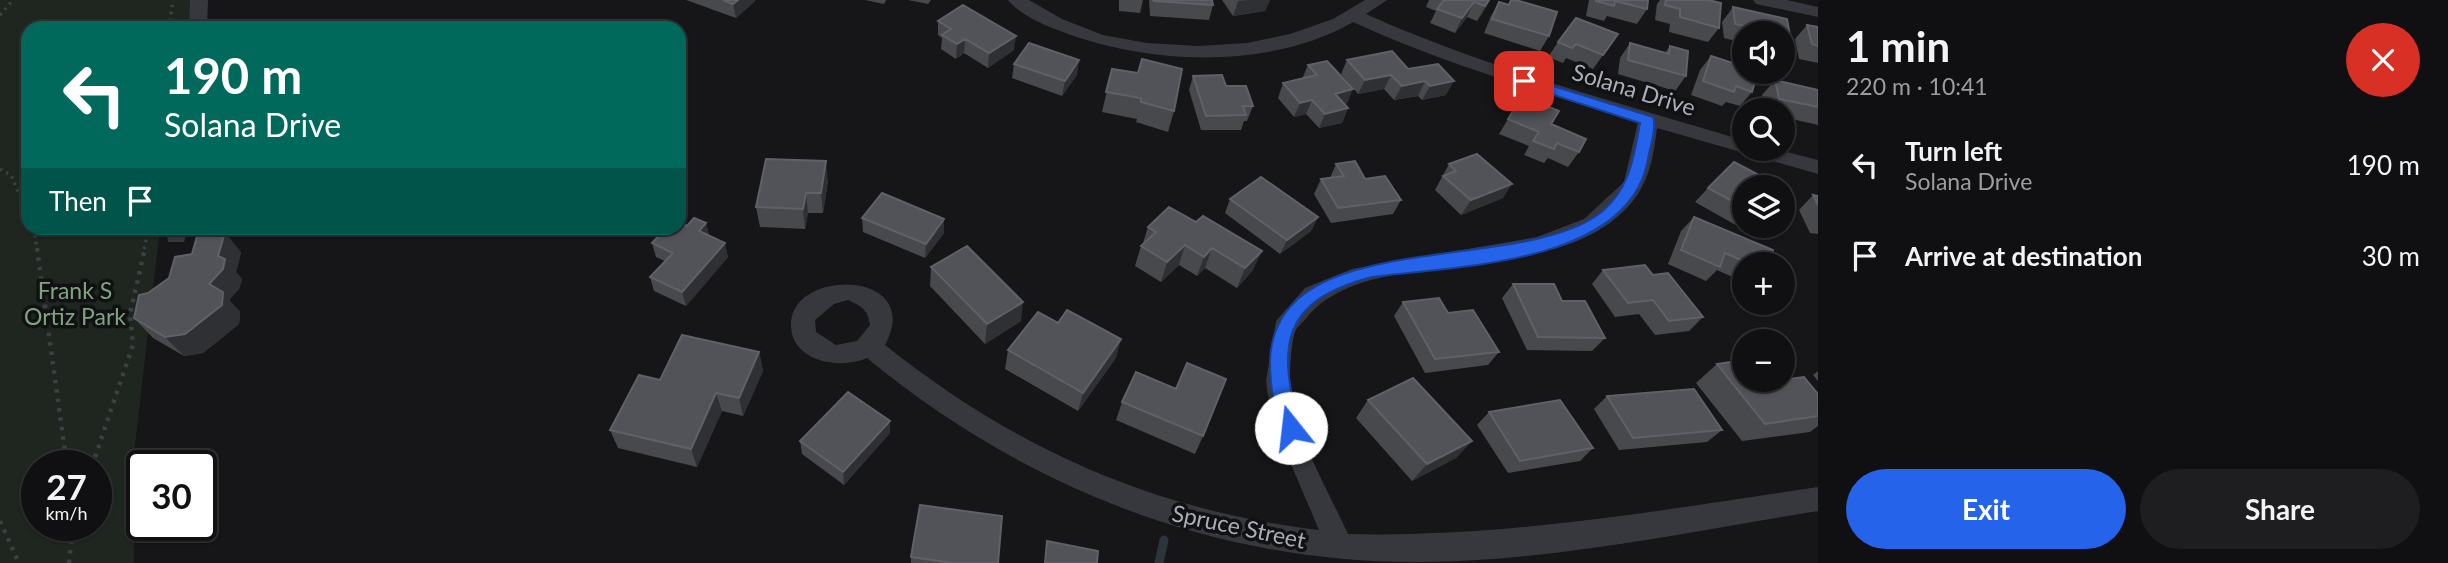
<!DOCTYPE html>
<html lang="en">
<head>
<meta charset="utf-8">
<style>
	:root { --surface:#101012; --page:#1e1e20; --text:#f1f3f6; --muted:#9c9d9f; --line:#303032; --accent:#2563eb }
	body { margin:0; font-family:Lato,sans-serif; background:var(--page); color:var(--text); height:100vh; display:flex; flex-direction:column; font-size:26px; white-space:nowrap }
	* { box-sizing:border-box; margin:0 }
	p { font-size:23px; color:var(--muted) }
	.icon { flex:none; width:38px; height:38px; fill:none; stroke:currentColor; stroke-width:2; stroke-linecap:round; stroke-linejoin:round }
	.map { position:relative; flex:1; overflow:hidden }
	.panel { display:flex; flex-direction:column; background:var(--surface); width:630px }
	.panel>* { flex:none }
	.banner { position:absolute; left:21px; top:21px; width:665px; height:214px; border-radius:21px; box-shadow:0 2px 5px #0004,0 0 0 2px var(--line); background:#00695c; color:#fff; overflow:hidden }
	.buttons { position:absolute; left:1732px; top:21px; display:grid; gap:14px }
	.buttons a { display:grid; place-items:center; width:63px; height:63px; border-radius:50%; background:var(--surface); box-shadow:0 2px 5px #0004,0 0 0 2px var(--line); font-size:35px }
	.speed { position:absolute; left:21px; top:450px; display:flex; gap:14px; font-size:35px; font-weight:700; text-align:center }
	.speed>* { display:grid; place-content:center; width:91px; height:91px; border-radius:50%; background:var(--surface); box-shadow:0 2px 5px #0004,0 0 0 2px var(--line); line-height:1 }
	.speed small { font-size:18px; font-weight:400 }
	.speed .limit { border:4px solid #111; border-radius:10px; background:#fff; color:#111 }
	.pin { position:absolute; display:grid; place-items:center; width:60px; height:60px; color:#fff; margin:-30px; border-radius:14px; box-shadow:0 4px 10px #0006 }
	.me { position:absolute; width:77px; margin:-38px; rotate:344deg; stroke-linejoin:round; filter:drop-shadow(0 0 5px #0008) }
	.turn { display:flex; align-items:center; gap:24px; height:147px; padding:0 28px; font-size:32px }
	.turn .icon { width:91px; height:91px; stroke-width:2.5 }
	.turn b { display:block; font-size:49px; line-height:60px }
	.then { display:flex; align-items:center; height:66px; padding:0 28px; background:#0003; gap:14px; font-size:26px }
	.round { display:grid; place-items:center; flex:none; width:74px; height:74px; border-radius:37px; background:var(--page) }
	.head { display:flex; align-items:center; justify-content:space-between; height:119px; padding:0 28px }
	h1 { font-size:42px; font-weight:700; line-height:52px }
	.cta { display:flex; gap:14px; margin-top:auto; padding:14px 28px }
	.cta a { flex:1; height:80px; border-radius:42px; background:var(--accent); color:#fff; font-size:28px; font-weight:700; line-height:80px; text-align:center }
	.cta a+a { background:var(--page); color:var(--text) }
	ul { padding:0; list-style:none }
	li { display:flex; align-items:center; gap:21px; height:91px; padding:0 28px }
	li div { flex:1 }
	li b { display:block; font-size:26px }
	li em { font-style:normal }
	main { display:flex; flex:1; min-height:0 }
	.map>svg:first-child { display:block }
</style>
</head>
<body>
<main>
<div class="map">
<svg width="1818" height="563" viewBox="0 0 1818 563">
	<rect width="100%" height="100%" fill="#161618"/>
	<path fill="#1e261f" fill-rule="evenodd" d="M0,0h195l-4,28h-163v200h132l-26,226v109h-134zM37,466h59v59h-59z"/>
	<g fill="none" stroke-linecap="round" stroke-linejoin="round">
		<path stroke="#2c353c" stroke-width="9" d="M1159,563l5,-23"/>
		<path stroke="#3d3f44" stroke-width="3.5" stroke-dasharray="2.5 4.5" stroke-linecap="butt" d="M0,15l13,-15
			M169,28l4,-28
			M0,169l11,6 17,39
			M34,228l3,21
			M144,249l5,-21"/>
		<path stroke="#3d3f44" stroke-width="4.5" stroke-dasharray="3.5 6" stroke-linecap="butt" d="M37,248l30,218
			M92,466l41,-121 -3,-31 15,-66
			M0,521l19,42
			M69,563l4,-38"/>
		<path fill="#37383d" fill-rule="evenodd" d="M190,0h18l-1,28h-18z
			M1008,0h21l33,19 41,16 44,8 50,3 50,-3 43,-9 43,-15 32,-19h22l-21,14c122,55 252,88 379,127v8h30l43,11v14l-161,-46c-3,23 -6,46 -19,66 -68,101 -263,44 -330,122 -4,5 -11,11 -13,16 -4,13 -5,35 -5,48 1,48 38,110 58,154 159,4 313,-24 470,-47v24c-132,21 -264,50 -398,51 -206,1 -395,-74 -553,-204 -26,12 -76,4 -76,-33 -1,-58 135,-56 94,20 131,104 267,165 434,185l-37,-87 -13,-41 -3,-21 10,-60 29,-33 47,-19 185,-32 47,-18 40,-37 14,-60c-97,-30 -193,-58 -285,-100 -83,48 -203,43 -290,10 -17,-6 -43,-17 -55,-32zM848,300c13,6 20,9 22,25l-13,16 -21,4 -20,-13 -1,-12 19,-16z
			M1753,0h34l31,7v10l-62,-13z
			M166,228h22l-4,14h-16z"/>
	</g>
	<path fill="#47494d" d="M686,0h68l1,1 -19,17z
		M865,0h21l-2,4z
		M908,0h23l-3,4z
		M1119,0h24l-3,13 -21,-2z
		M1149,0h63l1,5 -4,15 -59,-4z
		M1222,0h48l-5,11 -32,5z
		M1429,0h61l-8,14 -5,7 -10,-4 -12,16 -25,-10 6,-12 -10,-4z
		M1511,0l38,36 -9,15 -56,-18 7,-17 8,-14 9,3z
		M1589,0h59l-1,9 -10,15 -30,-8 -3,5 -18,-5z
		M1660,0h48l11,28 -11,14 -39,-10 1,-8 -15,-4 2,-16z
		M1733,7l54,12 5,27 -9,10v-23h-38l-1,20 -1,-10 -19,-5 -2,-16z
		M938,21l76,29 -26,18 -24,-15 -8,6 -15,-10 1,-11 -4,-3z
		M1807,25l11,2v36l-19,-4 -4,-20z
		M1618,34l-25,35 -27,-11 -3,5 -15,-6 10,-15z
		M1630,43l35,10 5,-7 16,30 -11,15 -57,-17 2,-16z
		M1711,56l41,36 -12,14 -14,-4 -4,4 -31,-11 9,-25z
		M1347,60l61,9 38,26 -24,5 -4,-4 -24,4 -10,-11 -26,5 -17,-20z
		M1014,64l63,11 -15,21 -50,-18z
		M1308,65l39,39h-2l3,4 -6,15 -23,5 -13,-14 -12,3 -16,-19 5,-15 19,-4z
		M1112,69l62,42 -6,21 -32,-10 1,-3 -35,-7z
		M1193,76l33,10 27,20 -6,15h-3l-3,9h-40l-12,-40z
		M1775,80l43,10v35l-35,-8v-7h-18l-3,-15z
		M1522,96l57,56 -11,15 -20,-9 -4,5 -20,-8 5,-9 -30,-12z
		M1336,164l65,36 -8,14 -62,9 -17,-29 7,-15 9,-1z
		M1449,164l54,34 -42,17 -26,-25z
		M828,181l-5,32h-15l-3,16 -45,-2 -4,-20z
		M1745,187v39h23l-11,11 -62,-35 13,-14z
		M1813,195l5,1v38l-8,-1 -11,-23z
		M1230,199l88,18 -7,14 -31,23 -55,-41z
		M1169,207l84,63 -16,18 -32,-20 -8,8 -18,-11 -18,17 -26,-16 6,-20 2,-3 5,-16z
		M1694,217l76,42 -5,5h-20v8l-8,7 -20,-9 -11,11 -38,-17 13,-33z
		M862,218l82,1v14l-19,25 -62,-26z
		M706,223l3,13 19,21 -42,49 -32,-15 -4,-14 15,-16 -9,-4 -4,-14 35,-17z
		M241,252l-5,20 6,7 -3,10 -10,11 11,12 -1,12 -36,29 -19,3 -31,-18 -19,-20 14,-25 21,-15 23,-24z
		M931,267l90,54 -36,23 -55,-58z
		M1603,270l50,5 50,42 -14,14 -34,4 -16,-21 -24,3 -23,-33z
		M1513,284l49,17 43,37 -13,13 -65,-1 -25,-52z
		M1403,302l45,11 51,39 -11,13 -63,8 -31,-57z
		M1058,323l58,35 -38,53 -73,-42 3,-19z
		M759,352l4,19 -20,45 -21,-5 -25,56 -79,-19 -8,-18 50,-50z
		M1717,364l28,16 73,14v32l-8,6 -68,9 -46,-58z
		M1818,371v10l-5,-6z
		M1607,396l115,34 -15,12 -88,8 -25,-41z
		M1368,400l104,41 -16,17 -44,23 -56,-63z
		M1122,402l81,34 -8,18 -79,-34z
		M1489,412l104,36 -13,13 -72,12 -31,-48z
		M890,433l-46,52 -42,-31 -2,-13z
		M911,557l87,6h-87z"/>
	<path fill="#2f3033" d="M738,0h16l1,1 -19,17 -3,-14z
		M1248,0h22l-5,11 -32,5 5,-15z
		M1490,0l-8,14 -5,7 8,-15z
		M1474,2l-7,15 -12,16 7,-15z
		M1016,36l-2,14 -26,18 1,-15z
		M965,39l-1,14 -8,6 1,-15z
		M1079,60l-2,15 -15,21 3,-15z
		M1391,75l-7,14 -26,5 7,-14z
		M1425,81l-7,15 -24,4 8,-14z
		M1454,81l-8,14 -24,5 8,-14z
		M1353,89l-6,15 -18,4 6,-14z
		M1312,100l-6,14 -12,3 6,-14z
		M1348,108l-6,15 -23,5 6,-14z
		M826,161l2,20 -5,32 -2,-20z
		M1512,184l-9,14 -42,17 10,-15z
		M806,193l2,20 -3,16 -2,-20z
		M1318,217l-7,14 -31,23 7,-14z
		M944,219v14l-19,25 1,-14z
		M706,223l4,15 -11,-7z
		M225,232l16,20 -5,20 6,7 -3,10 -10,11 11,12 -1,12 -36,29 -19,3 -19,-19 44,-53z
		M725,243l3,14 -42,49 -4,-14z
		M1185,245l-6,20 -18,17 6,-20z
		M1212,248l-7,20 -8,8 7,-19z
		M1262,251l-9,19 -16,18 8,-20z
		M1023,302l-2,19 -36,23 2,-20z
		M1121,339l-5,19 -38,53 5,-18z
		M759,352l4,19 -20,45 -4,-18z
		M716,393l6,18 -25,56 -6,-18z
		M890,421v12l-46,52 -1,-13z
		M1472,441l-16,17 -44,23 15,-17z"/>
	<path fill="#525359" stroke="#5f6168" stroke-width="2" d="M723,0h15l-5,4z
		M1153,0h59l1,5 -59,-4z
		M1444,0h45l-4,6 -11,-4 -12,16 -25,-9z
		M1511,0h5l41,12 -8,24 -57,-17 7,-17 10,3z
		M1596,0h52l-1,9 -32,-8 -1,5 -18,-5z
		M1666,0h42l13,3 -2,25 -39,-11v-8l-15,-4z
		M963,5l53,31 -27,17 -24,-14 -8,5 -15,-9 9,-6 -13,-8z
		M1733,7l54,12 5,27 -9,-2v-11h-27l-1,-5 -20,-4z
		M1576,18l42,16 -15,21 -27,-11 -4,4 -14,-6z
		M1807,25l11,2v19l-6,-2z
		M1029,43l50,17 -14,21 -51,-17z
		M1630,43l39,11 1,-8 18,5 -2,25 -58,-16z
		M1392,51l16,18 30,-5 16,17 -24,5 -5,-5 -23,5 -11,-11 -26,5 -18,-20z
		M1711,56l34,11v5h13l-6,20 -16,-6 -2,6 -31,-11z
		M1142,59l40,10 -8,42 -33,-9v-4l-35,-6 6,-23 26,4z
		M1327,61l26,28 -18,5 13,14 -23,6 -13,-14 -12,3 -17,-20 34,-8 -9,-10z
		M1222,75l4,11h20l7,20h-10l3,9 -40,1 -13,-40z
		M1775,80l43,10v17l-39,-8z
		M1522,96l37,15 -8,13 35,15 -7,13 -22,-9 -3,6 -21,-8 6,-9 -31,-13z
		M1477,154l35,30 -41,16 -28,-24 13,-5 -7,-7z
		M766,159l60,2 -5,32h-15l-3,16 -47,-2z
		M1355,161l10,18 20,-3 16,24 -63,8 -17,-29 23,-3 -8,-12z
		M1734,162l42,22 -3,3h-28v21l-37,-20z
		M1261,177l57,40 -31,23 -57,-41z
		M882,193l62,26 -18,25 -64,-26z
		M1813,195l5,1v9z
		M1169,207l27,15 7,-6 59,35 -17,17 -33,-20 -8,9 -19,-12 -18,17 -26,-16 15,-14 -8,-5z
		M1694,217l79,33 -3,9 -15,-6 -3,11h-2l-25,-11 -5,14 -39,-17z
		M694,218l12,5 -7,8 26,12 -43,49 -32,-15 23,-24 -21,-10 14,-15h13v-6l8,4z
		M217,229l8,3 -7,24 7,3 -2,10 -14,15 14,8 -1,13 -37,29 -20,3 -31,-19 5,-23 9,-2 21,-15 6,-21 17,-3 5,-18 7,-4z
		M967,246l56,56 -36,22 -56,-57z
		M1645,265l8,10 15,-2 35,44 -34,4 -16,-21 -25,3 -25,-33z
		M1513,284h41l8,17h23l20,37 -67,-1z
		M1439,298l9,15 25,-3 26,42 -64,7 -32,-57z
		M1067,310l54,29 -38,54 -75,-43 30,-38 20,11z
		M682,335l77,17 -20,46 -23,-5 -25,56 -81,-19 29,-55 21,5z
		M1745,360v20h37l22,-3 14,17v22l-53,8 -48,-60z
		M1187,363l39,16 -23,57 -81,-34 14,-30 40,17z
		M1413,378l59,63 -45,23 -59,-64z
		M1694,389l28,41 -89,8 -26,-42z
		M848,392l42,29 -47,51 -43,-31z
		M1560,400l33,48 -73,13 -31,-49z
		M920,505l82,11 -4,47h-46l-41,-6z
		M1047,541l51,10 -1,12h-52z"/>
	<path fill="#2563eb" stroke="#184099" stroke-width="2" d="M1524,77l129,40c4,11 -3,29 -5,42 -18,106 -192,107 -276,118 -92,24 -95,69 -72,151l-3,5h-13c-10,-22 -14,-48 -14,-72 4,-135 241,-87 326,-145 33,-23 38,-58 44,-93l-120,-39 -2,-3z"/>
	<g text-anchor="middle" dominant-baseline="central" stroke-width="7" stroke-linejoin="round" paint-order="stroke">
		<g font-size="23" fill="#a8adb8" stroke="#111113">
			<text transform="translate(1634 89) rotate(17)">Solana Drive</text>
			<text transform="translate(1239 526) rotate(12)">Spruce Street</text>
		</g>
		<g font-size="23" fill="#7fa381" stroke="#111113">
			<text x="75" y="290">Frank S<tspan x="75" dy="26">Ortiz Park</tspan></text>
		</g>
	</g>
</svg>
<div class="buttons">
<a><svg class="icon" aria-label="sound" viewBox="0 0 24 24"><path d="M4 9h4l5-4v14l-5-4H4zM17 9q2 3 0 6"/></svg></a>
<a><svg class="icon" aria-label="search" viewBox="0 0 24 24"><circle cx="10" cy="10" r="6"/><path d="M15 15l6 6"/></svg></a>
<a><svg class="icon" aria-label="layers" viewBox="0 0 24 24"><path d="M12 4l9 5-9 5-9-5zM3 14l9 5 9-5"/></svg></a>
<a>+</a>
<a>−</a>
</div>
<div class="speed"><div>27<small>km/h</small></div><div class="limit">30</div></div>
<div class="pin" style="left:1524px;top:81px;background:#d93025"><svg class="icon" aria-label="arrive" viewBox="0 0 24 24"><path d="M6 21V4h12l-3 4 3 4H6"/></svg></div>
<svg class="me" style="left:1291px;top:428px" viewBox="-20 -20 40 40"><circle r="19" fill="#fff"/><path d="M0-13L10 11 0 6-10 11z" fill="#2563eb"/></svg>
<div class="banner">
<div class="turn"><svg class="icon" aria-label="left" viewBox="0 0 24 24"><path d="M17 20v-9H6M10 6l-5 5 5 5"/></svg><div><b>190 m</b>Solana Drive</div></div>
<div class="then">Then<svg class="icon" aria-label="arrive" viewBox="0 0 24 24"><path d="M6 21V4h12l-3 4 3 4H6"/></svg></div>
</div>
</div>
<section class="panel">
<div class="head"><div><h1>1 min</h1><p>220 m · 10:41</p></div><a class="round" style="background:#d93025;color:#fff"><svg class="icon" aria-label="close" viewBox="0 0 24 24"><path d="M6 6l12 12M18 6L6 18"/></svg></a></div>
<ul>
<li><svg class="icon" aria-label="left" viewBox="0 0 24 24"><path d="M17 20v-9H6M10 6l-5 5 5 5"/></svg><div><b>Turn left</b><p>Solana Drive</p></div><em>190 m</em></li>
<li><svg class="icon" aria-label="arrive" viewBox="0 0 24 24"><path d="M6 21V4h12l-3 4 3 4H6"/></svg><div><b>Arrive at destination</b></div><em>30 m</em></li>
</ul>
<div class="cta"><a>Exit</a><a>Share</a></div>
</section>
</main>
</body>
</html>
